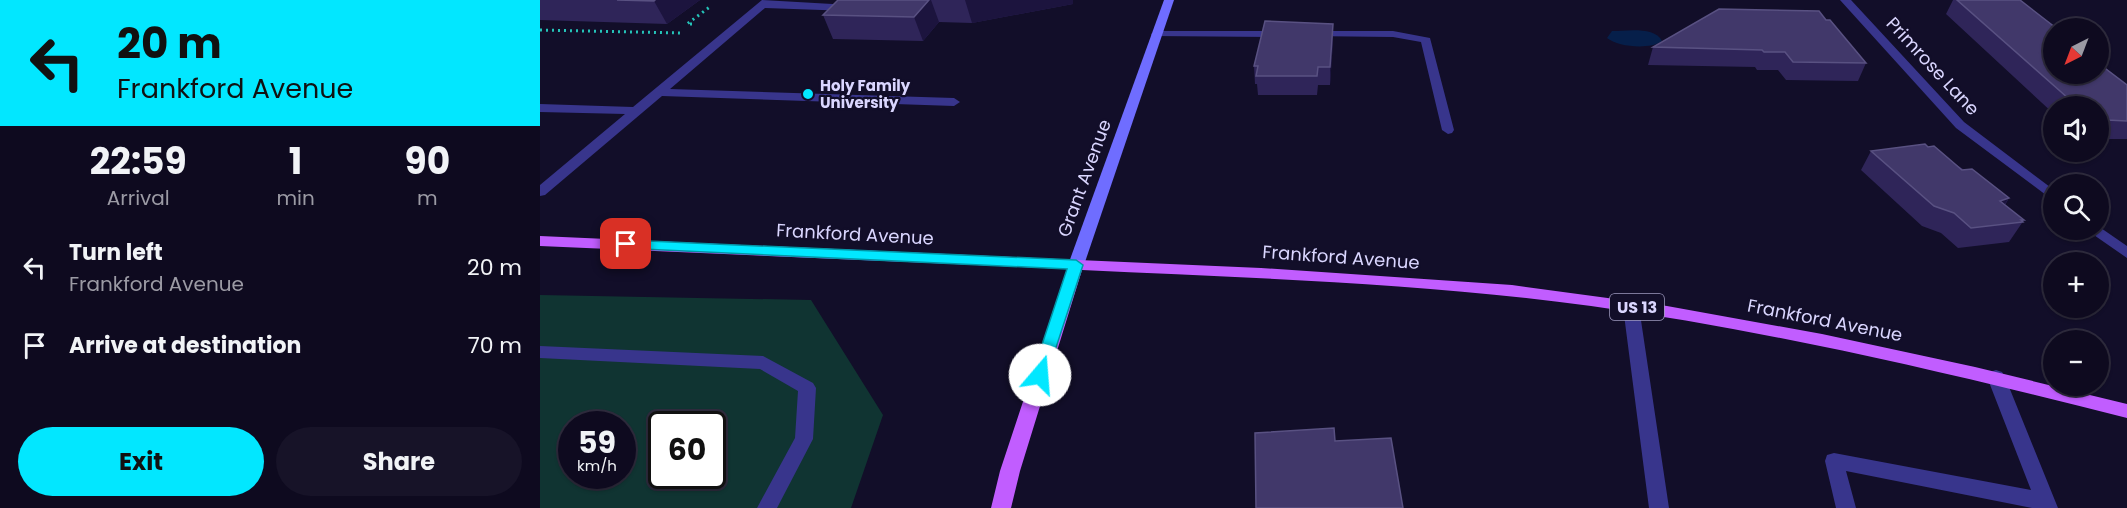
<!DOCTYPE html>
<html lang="en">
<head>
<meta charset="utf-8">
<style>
	:root { --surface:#0e0a1f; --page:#171328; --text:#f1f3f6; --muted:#9b9aa4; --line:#2e2b3d; --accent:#02e7ff }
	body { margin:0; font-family:Poppins,sans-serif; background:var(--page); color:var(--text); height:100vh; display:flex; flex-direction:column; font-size:22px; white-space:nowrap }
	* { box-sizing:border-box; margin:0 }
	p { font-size:20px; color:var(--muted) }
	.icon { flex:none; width:33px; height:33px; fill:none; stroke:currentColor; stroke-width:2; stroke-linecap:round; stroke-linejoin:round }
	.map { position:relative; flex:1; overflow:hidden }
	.panel { display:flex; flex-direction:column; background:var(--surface); width:540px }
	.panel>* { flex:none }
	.hud { background:#02e7ff; color:#111; overflow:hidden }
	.needle { width:39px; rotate:222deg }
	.tools { position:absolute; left:1503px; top:18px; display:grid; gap:12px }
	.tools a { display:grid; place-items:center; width:66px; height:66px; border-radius:50%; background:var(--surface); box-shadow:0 2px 4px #0004,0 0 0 2px var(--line); font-size:30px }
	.speed { position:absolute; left:18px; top:411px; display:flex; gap:12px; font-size:30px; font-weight:700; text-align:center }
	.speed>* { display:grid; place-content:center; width:78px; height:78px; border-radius:50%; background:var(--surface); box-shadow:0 2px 4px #0004,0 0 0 2px var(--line); line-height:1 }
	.speed small { font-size:15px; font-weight:400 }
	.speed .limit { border:3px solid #111; border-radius:9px; background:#fff; color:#111 }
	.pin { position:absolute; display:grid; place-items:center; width:51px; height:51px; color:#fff; margin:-26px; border-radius:12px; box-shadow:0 3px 9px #0006 }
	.me { position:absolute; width:66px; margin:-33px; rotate:18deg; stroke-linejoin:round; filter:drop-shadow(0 0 4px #0008) }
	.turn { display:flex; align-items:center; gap:21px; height:126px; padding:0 18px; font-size:27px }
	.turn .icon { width:78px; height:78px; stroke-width:2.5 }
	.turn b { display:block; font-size:42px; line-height:51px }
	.eta { display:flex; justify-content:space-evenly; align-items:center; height:102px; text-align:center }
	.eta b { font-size:36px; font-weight:700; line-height:42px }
	.cta { display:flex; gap:12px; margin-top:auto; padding:12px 18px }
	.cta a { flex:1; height:69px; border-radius:36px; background:var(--accent); color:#111; font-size:24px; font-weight:700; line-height:69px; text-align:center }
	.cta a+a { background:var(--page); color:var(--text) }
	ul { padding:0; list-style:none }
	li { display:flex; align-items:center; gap:18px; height:78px; padding:0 18px }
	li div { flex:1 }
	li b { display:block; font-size:22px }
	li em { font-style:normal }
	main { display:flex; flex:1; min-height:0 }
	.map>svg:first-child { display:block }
</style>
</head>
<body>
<main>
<section class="panel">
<div class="hud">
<div class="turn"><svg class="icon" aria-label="left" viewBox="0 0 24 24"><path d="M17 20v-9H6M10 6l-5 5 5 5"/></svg><div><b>20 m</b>Frankford Avenue</div></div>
</div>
<div class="eta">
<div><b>22:59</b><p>Arrival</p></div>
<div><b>1</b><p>min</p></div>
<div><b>90</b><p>m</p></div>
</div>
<ul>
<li><svg class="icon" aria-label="left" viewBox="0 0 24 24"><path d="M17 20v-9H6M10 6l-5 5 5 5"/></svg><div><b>Turn left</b><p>Frankford Avenue</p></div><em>20 m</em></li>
<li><svg class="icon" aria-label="arrive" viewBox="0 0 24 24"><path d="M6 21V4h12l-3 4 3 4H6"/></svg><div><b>Arrive at destination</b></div><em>70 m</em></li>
</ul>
<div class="cta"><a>Exit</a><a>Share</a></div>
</section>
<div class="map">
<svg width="1587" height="508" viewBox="0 0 1587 508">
	<rect width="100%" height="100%" fill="#120e29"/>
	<path fill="#103432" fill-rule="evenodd" d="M0,295l271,5 72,115 -32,93h-311zM32,424h50v52h-50zM122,424h50v52h-50z"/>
	<path fill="#061f4a" d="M1072,31c14,0 43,-5 50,10 -12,9 -44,6 -55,-3z"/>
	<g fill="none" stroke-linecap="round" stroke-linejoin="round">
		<path stroke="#25c4b9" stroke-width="3" stroke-dasharray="2 4" stroke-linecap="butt" d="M152,24h-5l24,-18
			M0,30l140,3"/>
		<path fill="#38358c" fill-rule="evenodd" d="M222,0l88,5 5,3 -5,3 -85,-3 -95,81 284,9 6,4 -6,4 -292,-10 -117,99 -5,1v-11l85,-71 -85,-2v-8l93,3z
			M616,31h126l5,3 -5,3 -130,-1 -1,-2z
			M772,31h81l37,7 24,92 -2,3 -4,1 -6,-4 -21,-88 -28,-5 -85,-1 -1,-2z
			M1091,301l6,2 2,4 30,201h-20l-26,-201 2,-4z
			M0,346l223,10 50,27 3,5 -3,51 -36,69h-20l38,-70 3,-47 -38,-22 -220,-11z
			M1456,370l6,2 3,5 53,131h-26l-186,-37 10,37h-20l-11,-47 2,-6 7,-2 197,37 -44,-113 3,-5z"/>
		<path fill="#38358c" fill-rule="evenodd" d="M1300,0h11l113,122 90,68v11l-98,-73z
			M1558,226l29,20v12l-36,-25 -2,-3h9z"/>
		<path fill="#6f6dff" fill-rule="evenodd" d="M624,0h10l-90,265 -3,4h-10l-3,-4z"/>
		<path fill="#c15dff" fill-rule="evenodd" d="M0,236l721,32 251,17 155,21 155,28 153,33 152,37v14c-177,-45 -355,-87 -536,-112 -168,-23 -339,-28 -509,-36l-62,201 -9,37h-20l9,-37 67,-202 -527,-23z"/>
	</g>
	<path fill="#2f2559" d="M0,0h160l-33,24 -127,-4z
		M298,0h235v4l-101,19 -33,-1 -16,19 -90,-2 -10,-24z
		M1413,0h67l107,85v54h-29v-33h-44v8l-108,-100z
		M1286,20l40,43 -8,18 -72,-1 -8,-10h-21l-2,-3 -107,-2 5,-18z
		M793,24v17l-3,44h-12l-1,10h-59l-1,-11h-2l-1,-18z
		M1388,147l81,51 -4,7 19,15 -15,22 -51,6 -17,-15 -19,-7 -61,-56 10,-19z"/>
	<path fill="#1c143e" d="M115,0h45l-33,24 -13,-23z
		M389,0h2l8,22 -16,19 -9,-24z
		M425,0h108v4l-101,19z
		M793,24v17l-3,44v-18z
		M1469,198l-14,20 5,-17z"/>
	<path fill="#41386a" stroke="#595182" stroke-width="1.5" d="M77,0h38l-1,1z
		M298,0h91l-15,17 -91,-2z
		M1417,0h63l36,28h-2v46h44v-11l29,22v36l-20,-1 -9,-8v-6h-21z
		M1179,9l100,2 7,9h4l36,43 -73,-1 -8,-10h-21l-2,-2 -109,-3z
		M725,21l68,3 -3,43h-12l-1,9h-61l2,-10h-4z
		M1385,144l3,3 6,-1 28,24 10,-1 37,29 -9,3 24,19h-3l2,2 -52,6 -17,-15 -20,-7 -63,-55z
		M794,428l1,13 56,-3 12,70h-147l-1,-75z"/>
	<path fill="#02e7ff" stroke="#0196a6" stroke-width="1.5" d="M86,240l450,20 7,5 -36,110 -2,4h-11l-2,-4 35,-106 -446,-21 -1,-4z"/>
	<circle fill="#02e7ff" stroke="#120e29" stroke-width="2" cx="268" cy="94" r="6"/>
	<g text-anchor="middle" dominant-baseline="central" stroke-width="4.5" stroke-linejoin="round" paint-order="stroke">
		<g font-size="15" font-weight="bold" fill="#dad6ff" stroke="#120e29" text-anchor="start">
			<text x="280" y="85">Holy Family<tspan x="280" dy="17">University</tspan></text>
		</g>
		<rect fill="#120e29" stroke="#9e9abf" stroke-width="1.5" x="1070" y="294" width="54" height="26" rx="4.5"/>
		<g font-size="16" font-weight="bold" fill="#dad6ff">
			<text x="1097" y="307">US 13</text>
		</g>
		<g font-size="18" fill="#dad6ff" stroke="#120e29">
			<text transform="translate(1393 66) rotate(47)">Primrose Lane</text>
			<text transform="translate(544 178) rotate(-70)">Grant Avenue</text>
			<text transform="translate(315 234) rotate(3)">Frankford Avenue</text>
			<text transform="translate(801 257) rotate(4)">Frankford Avenue</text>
			<text transform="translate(1285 320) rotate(11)">Frankford Avenue</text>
		</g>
	</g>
</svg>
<div class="tools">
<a><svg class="needle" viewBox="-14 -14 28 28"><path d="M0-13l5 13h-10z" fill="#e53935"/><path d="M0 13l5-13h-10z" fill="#9b9aa4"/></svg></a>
<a><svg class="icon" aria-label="sound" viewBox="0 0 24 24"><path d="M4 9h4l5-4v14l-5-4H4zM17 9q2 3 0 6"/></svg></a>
<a><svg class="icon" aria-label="search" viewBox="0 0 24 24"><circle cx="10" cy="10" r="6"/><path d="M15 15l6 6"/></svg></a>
<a>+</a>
<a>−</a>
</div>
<div class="speed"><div>59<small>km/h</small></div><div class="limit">60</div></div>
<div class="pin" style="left:86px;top:244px;background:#d93025"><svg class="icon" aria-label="arrive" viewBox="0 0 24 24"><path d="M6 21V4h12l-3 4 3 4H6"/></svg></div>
<svg class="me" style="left:500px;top:375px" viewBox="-20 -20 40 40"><circle r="19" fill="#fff"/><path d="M0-13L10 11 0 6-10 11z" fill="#02e7ff"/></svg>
</div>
</main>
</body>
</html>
